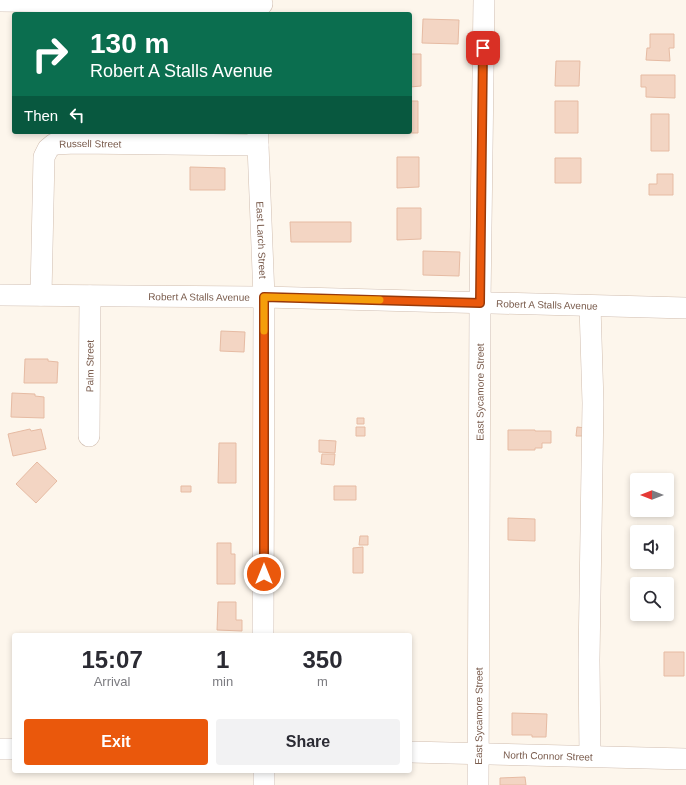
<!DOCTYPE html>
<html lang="en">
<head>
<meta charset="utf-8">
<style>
	:root { --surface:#fff; --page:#f2f2f3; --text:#2b2b33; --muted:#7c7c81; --accent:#ea580c }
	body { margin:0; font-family:Helvetica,sans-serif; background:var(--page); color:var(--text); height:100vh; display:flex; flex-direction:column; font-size:15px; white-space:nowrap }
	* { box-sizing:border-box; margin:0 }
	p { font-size:13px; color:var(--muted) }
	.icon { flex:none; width:22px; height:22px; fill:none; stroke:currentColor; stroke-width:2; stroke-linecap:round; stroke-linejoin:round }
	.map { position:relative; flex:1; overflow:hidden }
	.side { position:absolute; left:12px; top:633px; width:400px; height:140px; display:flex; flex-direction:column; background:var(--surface); border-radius:4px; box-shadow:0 2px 6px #0003 }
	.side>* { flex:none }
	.hud { position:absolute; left:12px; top:12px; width:400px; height:122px; border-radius:4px; box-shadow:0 2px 6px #0003; background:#0b6e4f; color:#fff; overflow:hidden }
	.needle { width:26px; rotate:270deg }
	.buttons { position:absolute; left:630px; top:473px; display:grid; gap:8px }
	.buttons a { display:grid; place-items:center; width:44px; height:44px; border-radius:4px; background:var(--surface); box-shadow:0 2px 6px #0003; font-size:20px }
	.pin { position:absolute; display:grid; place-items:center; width:34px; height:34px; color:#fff; margin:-17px; border-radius:8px; box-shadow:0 2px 6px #0006 }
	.me { position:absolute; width:44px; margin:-22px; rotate:0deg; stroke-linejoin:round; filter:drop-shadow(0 0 3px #0008) }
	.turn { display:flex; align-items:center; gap:14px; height:84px; padding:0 12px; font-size:18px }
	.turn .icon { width:52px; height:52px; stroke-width:2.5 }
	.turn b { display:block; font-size:28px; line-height:34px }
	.then { display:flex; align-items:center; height:38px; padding:0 12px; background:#0003; gap:8px; font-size:15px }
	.eta { display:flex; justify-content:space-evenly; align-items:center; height:68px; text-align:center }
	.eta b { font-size:24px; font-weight:700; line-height:28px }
	.cta { display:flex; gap:8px; margin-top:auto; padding:8px 12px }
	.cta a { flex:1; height:46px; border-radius:4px; background:var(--accent); color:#fff; font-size:16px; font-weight:700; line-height:46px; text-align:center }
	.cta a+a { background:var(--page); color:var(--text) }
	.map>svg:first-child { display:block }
</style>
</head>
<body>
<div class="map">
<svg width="686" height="785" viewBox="0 0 686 785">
	<rect width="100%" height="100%" fill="#fdf6ec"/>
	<path fill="#f3d5c3" stroke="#e6bba3" d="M423,19l36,1 -1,24 -36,-1z
		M650,34h24v14h-5l1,13 -24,-1 1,-12h3z
		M410,54h11v32l-11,1z
		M556,61h24l-1,25h-24z
		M641,75h34v23l-29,-1v-10h-5z
		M410,101h8v32h-23v-1h15z
		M555,101h23v32h-23z
		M651,114h18v37h-18z
		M397,157h22v30l-22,1z
		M555,158h26v25h-26z
		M190,167l35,1v22h-35z
		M657,174h16v21h-24v-11h8z
		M397,208h24v31l-24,1z
		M290,222h61v20h-60z
		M423,251l37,1 -1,24 -36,-1z
		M221,331l24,1 -1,20 -24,-1z
		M25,359h23v2l10,1 -1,21h-33z
		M12,393l23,1v2l9,1v21l-33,-1z
		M357,418h7v6h-7z
		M356,427h9v9h-9z
		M577,427l9,1v8h-10z
		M30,429l1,2 10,-2 5,20 -33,7 -5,-22z
		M508,430h27v1h16v12h-9v5h-7v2h-27z
		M319,440l17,1 -1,12 -16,-1z
		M219,443h17v40h-18z
		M322,454h13l-1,11 -13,-1z
		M37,462l20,19 -21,22 -20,-19z
		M181,486h10v6h-10z
		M334,486h22v14h-22z
		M508,518l27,1v22l-27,-1z
		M360,536h8v9h-9z
		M217,543h14v11h4v30h-18z
		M363,547v26h-10v-25z
		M218,602h18v18h6v11l-25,-1z
		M664,652h20v24h-20z
		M512,713l35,1 -1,23h-14v-2h-20z
		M525,777l1,8h-26v-7z"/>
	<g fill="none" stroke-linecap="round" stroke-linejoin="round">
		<g stroke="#d1beb0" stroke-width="22">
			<g id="minor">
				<path d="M0,1l262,3"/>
				<path id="s1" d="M258,132v13l6,152 -1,338"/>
				<path id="s2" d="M0,295l264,2 422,11"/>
				<path id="s3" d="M41,295l3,-138 4,-8 6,-5 22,-1 182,2"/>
				<path d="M590,306l3,97 -4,257 1,96"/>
				<path id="s4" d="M89,436l1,-140"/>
				<path d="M0,749h14"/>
				<path id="s5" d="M410,752l276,7"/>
				<path d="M264,771v14"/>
				<path id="s6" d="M478,785l2,-482 4,-303"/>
			</g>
		</g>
		<use href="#minor" stroke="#fff" stroke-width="21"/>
	</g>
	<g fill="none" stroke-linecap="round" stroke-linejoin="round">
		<g stroke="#983908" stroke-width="10">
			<path id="route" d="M264,574v-277l216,6 3,-255"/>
		</g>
		<use href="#route" stroke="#ea580c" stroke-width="7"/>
		<path stroke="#f59e0b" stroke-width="7" d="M264,331v-34l116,3"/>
	</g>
	<g text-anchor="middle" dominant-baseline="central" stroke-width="3" stroke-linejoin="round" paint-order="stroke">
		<g font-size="10" fill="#7a5c4d" stroke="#fffaf3">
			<text stroke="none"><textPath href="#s3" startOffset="191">Russell Street</textPath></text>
			<text stroke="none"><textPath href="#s1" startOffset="108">East Larch Street</textPath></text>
			<text stroke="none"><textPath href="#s2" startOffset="199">Robert A Stalls Avenue</textPath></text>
			<text stroke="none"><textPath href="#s2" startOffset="547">Robert A Stalls Avenue</textPath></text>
			<text stroke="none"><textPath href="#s4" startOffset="70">Palm Street</textPath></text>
			<text stroke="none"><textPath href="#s6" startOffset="393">East Sycamore Street</textPath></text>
			<text stroke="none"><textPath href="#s6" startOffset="69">East Sycamore Street</textPath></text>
			<text stroke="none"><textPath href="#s5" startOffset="138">North Connor Street</textPath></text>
		</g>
	</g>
</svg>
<div class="buttons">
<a><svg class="needle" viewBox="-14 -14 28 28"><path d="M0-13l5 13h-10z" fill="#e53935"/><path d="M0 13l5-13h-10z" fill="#7c7c81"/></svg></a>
<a><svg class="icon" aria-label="sound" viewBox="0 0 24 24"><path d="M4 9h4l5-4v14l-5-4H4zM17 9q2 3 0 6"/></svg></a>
<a><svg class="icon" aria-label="search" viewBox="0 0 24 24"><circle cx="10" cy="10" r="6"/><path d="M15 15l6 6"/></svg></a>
</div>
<div class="pin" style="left:483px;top:48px;background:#d93025"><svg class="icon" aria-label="arrive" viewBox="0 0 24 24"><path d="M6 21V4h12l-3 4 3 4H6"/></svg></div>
<svg class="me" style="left:264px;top:574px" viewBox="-20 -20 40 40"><circle r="17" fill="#ea580c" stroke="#fff" stroke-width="3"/><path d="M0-11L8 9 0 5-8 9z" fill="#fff"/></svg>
<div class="hud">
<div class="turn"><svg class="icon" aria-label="right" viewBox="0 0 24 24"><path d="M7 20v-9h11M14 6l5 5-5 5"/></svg><div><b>130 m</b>Robert A Stalls Avenue</div></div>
<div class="then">Then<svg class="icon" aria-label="left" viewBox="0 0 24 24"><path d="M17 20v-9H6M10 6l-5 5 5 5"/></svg></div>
</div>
<section class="side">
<div class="eta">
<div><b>15:07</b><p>Arrival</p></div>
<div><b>1</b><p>min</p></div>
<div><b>350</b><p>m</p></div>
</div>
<div class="cta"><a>Exit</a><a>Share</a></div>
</section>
</div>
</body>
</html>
